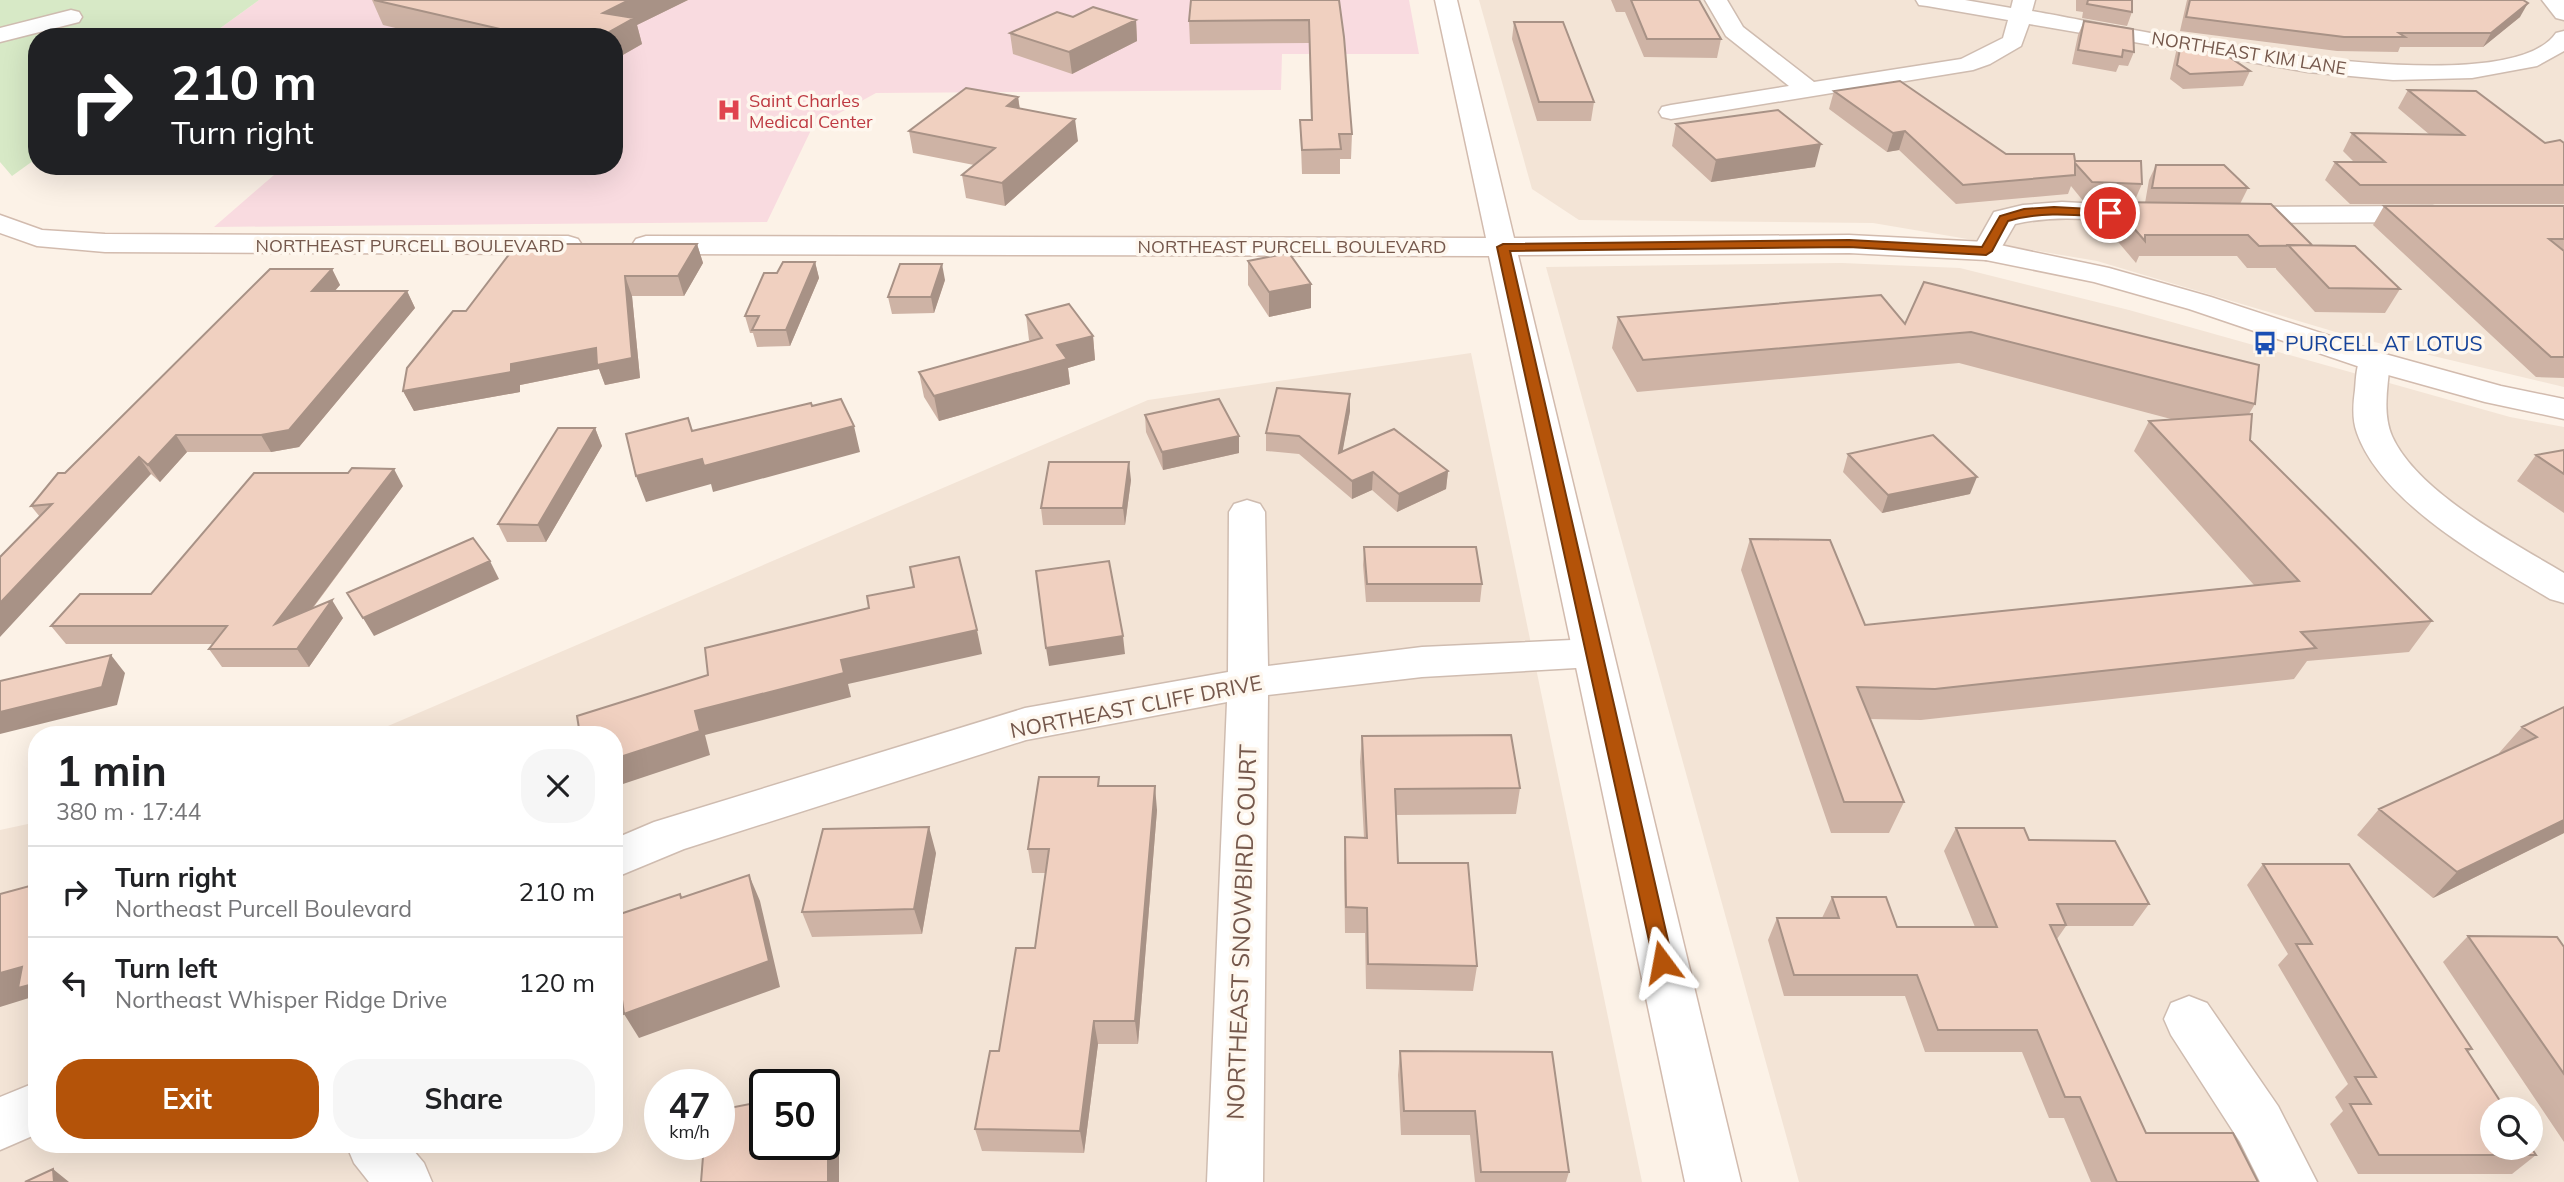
<!DOCTYPE html>
<html lang="en">
<head>
<meta charset="utf-8">
<style>
	:root { --surface:#fff; --page:#f6f6f6; --text:#202124; --muted:#757577; --line:#e0e0e0; --accent:#b45309 }
	body { margin:0; font-family:Mulish,sans-serif; background:var(--page); color:var(--text); height:100vh; display:flex; flex-direction:column; font-size:26px; white-space:nowrap }
	* { box-sizing:border-box; margin:0 }
	p { font-size:23px; color:var(--muted) }
	.icon { flex:none; width:38px; height:38px; fill:none; stroke:currentColor; stroke-width:2; stroke-linecap:round; stroke-linejoin:round }
	.map { position:relative; flex:1; overflow:hidden }
	.panel { position:absolute; left:28px; top:726px; width:595px; height:427px; display:flex; flex-direction:column; background:var(--surface); border-radius:28px; box-shadow:0 7px 28px #0002 }
	.panel>* { flex:none }
	.top-card { position:absolute; left:28px; top:28px; width:595px; height:147px; border-radius:28px; box-shadow:0 7px 28px #0002; background:#202124; color:#fff; overflow:hidden }
	.fabs { position:absolute; left:2480px; top:1097px; display:grid; gap:14px }
	.fabs a { display:grid; place-items:center; width:63px; height:63px; border-radius:50%; background:var(--surface); box-shadow:0 7px 28px #0002; font-size:35px }
	.speed { position:absolute; left:644px; top:1069px; display:flex; gap:14px; font-size:35px; font-weight:700; text-align:center }
	.speed>* { display:grid; place-content:center; width:91px; height:91px; border-radius:50%; background:var(--surface); box-shadow:0 7px 28px #0002; line-height:1 }
	.speed small { font-size:18px; font-weight:400 }
	.speed .limit { border:4px solid #111; border-radius:10px; background:#fff; color:#111 }
	.pin { position:absolute; display:grid; place-items:center; width:60px; height:60px; color:#fff; margin:-30px; border:4px solid #fff; border-radius:50%; box-shadow:0 2px 7px #0007 }
	.me { position:absolute; width:77px; margin:-38px; rotate:347deg; stroke-linejoin:round; filter:drop-shadow(0 0 5px #0008) }
	.turn { display:flex; align-items:center; gap:24px; height:147px; padding:0 28px; font-size:32px }
	.turn .icon { width:91px; height:91px; stroke-width:2.5 }
	.turn b { display:block; font-size:49px; line-height:60px }
	.round { display:grid; place-items:center; flex:none; width:74px; height:74px; border-radius:28px; background:var(--page) }
	.head { display:flex; align-items:center; justify-content:space-between; height:119px; padding:0 28px }
	h1 { font-size:42px; font-weight:700; line-height:52px }
	.action { display:flex; gap:14px; margin-top:auto; padding:14px 28px }
	.action a { flex:1; height:80px; border-radius:28px; background:var(--accent); color:#fff; font-size:28px; font-weight:700; line-height:80px; text-align:center }
	.action a+a { background:var(--page); color:var(--text) }
	ul { padding:0; list-style:none }
	li { display:flex; align-items:center; gap:21px; height:91px; padding:0 28px; border-top:2px solid var(--line) }
	li div { flex:1 }
	li b { display:block; font-size:26px }
	li em { font-style:normal }
	.map>svg:first-child { display:block }
</style>
</head>
<body>
<div class="map">
<svg width="2564" height="1182" viewBox="0 0 2564 1182">
	<rect width="100%" height="100%" fill="#fcf2e7"/>
	<path fill="#f3e4d6" fill-rule="evenodd" d="M1479,0h1085v387l-215,-51 -252,-75 -224,-38 -294,-3 -47,-31z
		M1842,263l118,5 169,42 381,107 54,10v755h-765l-253,-915zM2492,1110h38v38h-38z
		M1471,353l171,829h-1642v-352l37,-8v322h577v-409h-247l781,-335zM660,1085h59v59h-59zM765,1085h59v59h-59z"/>
	<path fill="#f9dbe0" d="M259,0h1150l10,54h-137l-1,36 -405,3 -64,35 -45,94 -553,5 60,-52 -15,-9h355v-129h-406z"/>
	<path fill="#d7e9c6" d="M0,0h259l-51,37h-171v121l-25,18 -12,-14z"/>
	<g fill="none" stroke-linecap="round" stroke-linejoin="round">
		<g stroke="#cfbcb0" stroke-width="3">
			<path id="street" d="M1705,0h22l16,27 71,55 147,-23 42,-21 5,-18 -81,-14 -8,-1 -3,-5h49l46,8 2,-8h22l-3,11c88,15 471,100 524,22l8,-2v20l-27,15 -65,12 -79,2 -85,-8 -279,-48 -8,22 -31,18 -17,6 -302,49 -9,-2 -3,-5 3,-5 9,-2 118,-19 -63,-50z
				M2542,0h22v20l-8,-2z
				M71,10l8,2 3,5 -3,5 -79,20v-14z
				M2062,202l97,5 10,2 4,6 -4,6 -10,2c-48,-1 -97,-10 -144,1l-19,33 -10,3 -10,-3 -4,-6 22,-39 29,-7z
				M2432,206l10,2 4,6 -4,6 -10,2 -202,1 -10,-2 -4,-6 4,-6 10,-2z
				M2374,351l11,3 5,7c-2,24 -8,52 2,75 25,56 120,106 172,137v30l-14,-4c-61,-37 -168,-95 -193,-166 -5,-13 -4,-29 -2,-43 1,-12 1,-26 8,-36z
				M1247,500l13,4 5,8 3,154 154,-19 171,-8 14,4 6,10 -6,10 -14,4 -171,10 -154,18 -5,487h-56l20,-480 -201,38 -342,109 -70,29v-39l40,-17 371,-114 203,-36 1,-160 5,-8z
				M2189,996l18,7 71,103 39,76h-57l-20,-40 -69,-107 -7,-16 7,-16z
				M37,1082v52l-37,16v-53z
				M346,1144h62l16,19 8,19h-63l-15,-19z"/>
		</g>
		<g stroke="#d2bbae" stroke-width="3">
			<path id="secondary" d="M1435,0h22l57,238 335,-3 137,7 123,26 102,29 174,57 116,32 63,13v20l-79,-17 -122,-34 -174,-59 -95,-27 -108,-22 -137,-7 -331,2 223,927h-56l-196,-926 -843,-2 -10,-3 -4,-6 4,-6 10,-3 840,2z
				M0,215l42,15 63,4 463,2 10,3 4,6 -4,6 -10,3 -463,-2 -68,-6 -37,-13z"/>
		</g>
		<use href="#street" fill="#fff" fill-rule="evenodd"/>
		<use href="#secondary" fill="#fff" fill-rule="evenodd"/>
	</g>
	<path fill="#ceb3a5" d="M372,0h316l-51,25 5,19 -28,16v-23h-181l-50,-12z
		M1339,0l13,134 -1,25h-11v15h-38l-2,-54h11l-2,-77 -119,1 -1,-23z
		M1611,0h88l22,39 -4,19 -73,-1 -19,-45h-9z
		M2076,0h56v12l-5,14 -45,-8 1,-6 -7,-1z
		M2187,0h336l-3,17 -37,30h-83l-2,5 -61,-1 -157,-20z
		M1073,17l63,3 1,21 -65,33 -59,-20 -3,-21z
		M2084,21l50,31 -6,14 -9,-1 -3,7 -44,-8 6,-29z
		M1514,22l80,80 -3,19h-54l-25,-82z
		M2182,38l68,33 -7,15 -60,3 -13,-10 6,-27z
		M2408,90l137,53h19v61h-214l-25,-24 10,-18h19l-11,-11 9,-18 78,2 -32,-27z
		M1834,91l172,63 69,7 67,23 -8,18 11,1 4,-23 7,-15 92,23 -8,16 72,41 88,44 -15,24 -70,-1 -39,-43v-1h-29l-10,-12h-98l-3,7 -34,-40 9,-20 -27,-1 -13,-16 -3,8 -112,10 -57,-54 -12,2 -58,-43z
		M1018,97l2,12 58,32 -73,65 -39,-8 -4,-23 12,-10 -61,-12 -4,-22z
		M1676,124l139,43 -104,15 -39,-36z
		M2384,206h180v172l-28,-1 -163,-152z
		M697,244l6,19 -19,33h-52l8,82 -35,7 -6,-16 -79,16v7l-106,19 -11,-20 63,-80z
		M1248,261l63,23v24l-42,9 -21,-32z
		M815,262l4,16 -29,68 -33,1 -4,-14h-3l-5,-17 32,-43z
		M332,269l8,16 -5,6h72l8,17 -116,139 -28,5h-84l-27,30 -9,-8 -111,43 -9,-11 34,-33z
		M945,280l-11,33 -42,1 -4,-17z
		M1924,282l331,122 -6,10 1,26 182,181 -23,31 -102,9 -13,18 -373,41 -51,-1 34,83 -15,31h-58l-90,-263 9,-31 115,86 389,-40 -120,-134 15,-30 22,-2 -212,-56 -322,29 -25,-44 6,-31 287,7z
		M1026,315l67,21 2,24 -27,8 2,16 -131,37 -15,-24 -5,-25 112,-31 -2,-1z
		M1350,411l-8,41 106,19 -2,18 -49,23 -25,-22 -20,9 -53,-45 -33,-3v-18z
		M1145,415l94,21v17l-76,17 -17,-38z
		M595,428l7,18 -56,96h-39l-9,-18z
		M2564,450v63l-47,-32 19,-26z
		M1848,454l122,40 -88,19 -39,-41z
		M1131,480l-6,45h-82l-2,-17z
		M403,486l-90,122 30,10 -34,49h-87l-13,-18 4,-5h-147l-15,-18 100,-32z
		M1364,547l118,37 -2,18h-114l-3,-37z
		M2564,707v126l-131,65 -76,-63 22,-26 122,-55 -2,-1 23,-26z
		M1362,736l158,52 -4,26 -120,1 2,48 79,103 -4,25 -107,-2 -1,-56h-20l-1,-70 1,-26 19,1 -4,-76z
		M1100,786l57,24 -19,234h-40l-14,109 -102,-2 -7,-22 24,-78 36,-103 11,-75h-14l-4,-24z
		M1956,828l73,12 120,64 -16,22h-67l-9,13 89,194 112,49h-167l-27,-64h-15l-27,-66h-97l-20,-56h-121l-16,-56 9,-22h45l10,-21 65,30h78l-31,-76z
		M936,853l-14,81 -110,3 -10,-25z
		M2263,864l209,185 -4,3 68,103 -24,19h-154l-28,-50 13,-13 -8,-14 13,-13 -70,-119 10,-11 -41,-69z
		M2468,936l96,11v195l-121,-180z
		M1400,1051l169,121 -3,10h-91l-5,-47h-69l-3,-60z"/>
	<path fill="#a89286" d="M629,0h59l-51,25 5,19 -28,16v-23h-14l3,-24z
		M2528,3l-8,14 -37,30 8,-14z
		M1136,20l1,21 -65,33 -3,-22z
		M1018,97l3,22 -14,-13z
		M1075,119l3,22 -73,65 -3,-23z
		M1905,131l-6,19 -12,2 6,-19z
		M1821,144l-6,23 -104,15 5,-22z
		M697,244l6,19 -19,33 -6,-20z
		M815,262l4,16 -29,68 -4,-16z
		M942,264l3,16 -11,33 -3,-16z
		M332,269l8,16 -20,22 -8,-16z
		M625,276l7,20 8,82 -35,7 -6,-16 -79,16v7l-106,19 -11,-20 108,-27 85,-16z
		M1311,284v24l-42,9v-25z
		M407,291l8,17 -116,139 -28,5 -10,-17z
		M1093,336l2,24 -27,8 2,16 -131,37 -5,-25 123,-51z
		M1350,394v17l-11,60v-18z
		M854,426l6,26 -147,40 -2,-8 -65,18 -10,-26 66,-17z
		M595,428l7,18 -56,96 -8,-17z
		M176,435l11,17 -27,30 -12,-17z
		M1239,436v17l-76,17 -1,-18z
		M139,457l12,17 -151,163v-34z
		M1129,462l2,18 -6,45 -2,-17z
		M394,469l9,17 -116,156 -12,-18z
		M1448,471l-2,18 -49,23 2,-18z
		M1373,472l-1,18 -20,9v-18z
		M1977,477l-7,17 -88,19 6,-18z
		M490,561l9,18 -125,57 -11,-18z
		M332,600l11,18 -34,49 -12,-18z
		M977,630l5,24 -134,30 3,13 -146,38 5,20 -96,32v-28l81,-48 146,-51z
		M1123,636l2,18 -76,12 -3,-18z
		M111,655l14,18 -8,32 -117,29v-22z
		M1155,786l2,24 -19,234 -3,-23z
		M2564,820v13l-131,65 24,-26z
		M929,827l7,26 -14,81 -8,-25z
		M749,875l11,26 20,86 -141,51 -15,-24z
		M22,967l15,13v26l-8,-8 -29,9v-34z
		M1094,1021l4,23 -14,109 -4,-22z
		M828,1087l11,24v71h-11z
		M520,1144h13l-8,6z
		M53,1169l16,13h-15z"/>
	<path fill="#f0d0c0" stroke="#a89286" stroke-width="2" d="M374,0h255l-26,13 31,5 -34,19h-65z
		M1191,0h148l5,37 8,97h-13l2,15 -39,1 -2,-30h12l-3,-100 -120,1z
		M1631,0h68l22,39h-74z
		M2088,0h44v12l-45,-8z
		M2190,0h333l5,3 -37,30h-92l6,4h-61l-158,-20z
		M1093,7l43,13 -67,32 -59,-19 47,-21 16,5z
		M2084,21l49,8 1,23 -11,-2 -1,7 -44,-7z
		M1514,22h49l31,80h-55z
		M2182,38l25,4 43,29 -60,3 -13,-9z
		M1900,81l106,73h68l1,7h66l1,23 -50,-2 -17,-19v12l-112,10 -58,-54 -12,2 -59,-42z
		M966,88l52,9 -11,9 68,13 -73,64 -40,-8 33,-27 -86,-17z
		M2408,90l68,1 69,52 15,-3 4,3v42h-204l-25,-23h50l-33,-29 112,2z
		M1778,110l43,34 -105,16 -40,-36z
		M2156,165h68l24,23h-96z
		M2111,202l160,2 41,41 -53,1 -11,-11h-103v6z
		M2384,206h180v33h-15l15,12v106h-13z
		M517,244h180l-19,32h-53l7,82 -35,7 -1,-17 -85,16v8l-108,19 4,-23 46,-57h13z
		M2288,245l67,1 45,43 -71,-1z
		M1289,253l22,31 -42,8 -21,-31z
		M783,262h32l-29,68h-34l7,-14h-14l19,-43h13z
		M900,264h42l-11,33h-43z
		M270,269h62l-20,22h95l-118,139 -28,5h-85l-28,30 -9,-8 -139,146v-46l52,-53 -21,2 27,-33h7z
		M1924,282l335,83 -4,39 -284,-72 -328,28 -25,-43 263,-22 24,29z
		M1069,304l24,32 -36,9 10,14 -133,37 -15,-24 123,-34 -16,-23z
		M1277,388l73,6 -11,59 55,-24 54,42 -49,23 -26,-22 -21,9 -53,-45 -33,-3z
		M841,399l13,27 -150,40 -2,-7 -66,17 -10,-42 62,-16 4,13 119,-28 1,3z
		M1219,399l20,37 -77,16 -17,-37z
		M2252,414l-2,26 182,181 -131,11 15,16 -381,41 -78,-2 47,115h-60l-94,-263 80,1 35,85 434,-44 -150,-160z
		M558,428h37l-57,97 -40,-1z
		M1933,435l44,42 -89,18 -40,-41z
		M2564,450v24l-28,-19z
		M1049,462h80l-6,46h-82z
		M352,468l42,1 -119,155 57,-24 -35,49h-88l18,-23h-176l29,-32h71l103,-121h94z
		M473,538l17,23 -127,57 -16,-25z
		M1364,547h112l6,37h-115z
		M959,557l18,73 -136,30 3,13 -149,38 5,20 -86,28v-24h-34l-3,-19 131,-41 -3,-27 164,-40 -2,-12 47,-9 -4,-20z
		M1109,561l14,75 -77,12 -10,-77z
		M111,655l-9,32 -102,25v-31z
		M2564,707v113l-107,52 -78,-63 158,-72 -15,-10z
		M1511,735l9,53 -125,1 3,74h70l9,103 -109,-2 -1,-56 -21,-1 -1,-70 22,1 -5,-102z
		M1039,777h60l-1,9h57l-20,235h-41l-14,110 -105,-2 15,-78h9l17,-103h19l14,-99h-21z
		M929,827l-15,82 -112,3 21,-83z
		M1956,828h68l5,12 86,1 34,63h-92l9,21h-16l96,208h87l25,49h-141l-37,-85h-15l-28,-67h-99l-21,-55h-123l-17,-57h62l-7,-21h54l11,30h100z
		M2263,864h86l123,185h-6l40,61h-14v38h38v-2l6,9h-157l-29,-51h21l-16,-27h21l-80,-133h16z
		M749,875l20,86 -145,53 -10,-71v-27l66,-22 1,4z
		M37,884v99l-19,5 4,-21 -22,6v-79z
		M2468,936l89,1 7,10v127z
		M1400,1051l152,1 17,120h-88l-6,-61h-71z
		M828,1087v95h-127l3,-38h15v-34l46,-9v43h59v-56z
		M53,1169l1,13h-29z"/>
	<path fill="#b45309" stroke="#753606" stroke-width="2" d="M2054,207l56,3 6,3 -6,4c-34,-2 -68,-6 -102,4l-16,30 -6,4 -137,-8 -339,4 163,711 -3,6 -8,3 -7,-3 -158,-721 6,-3 346,-4 133,7 18,-31 24,-7z"/>
	<defs>
		<g id="hospital-bare" transform="scale(1.89)"><path d="M-5-5h3v3.5h4V-5h3V5h-3V1.5h-4V5h-3Z" fill="#e0444e" stroke="#fef7ee" stroke-width="2.5" paint-order="stroke"/></g>
		<g id="bus-bare" transform="scale(1.89)"><path d="M-5-6H5V4H4V6H2V4H-2V6H-4V4H-5ZM-3.5-4V0h7V-4ZM-3.5 1.2v1.5H-2V1.2ZM2 1.2v1.5H3.5V1.2Z" fill="#1a4fb4" stroke="#fef7ee" stroke-width="2.5" paint-order="stroke"/></g>
	</defs>
	<g fill-rule="evenodd">
		<use href="#hospital-bare" x="729" y="110"/>
		<use href="#bus-bare" x="2265" y="343"/>
	</g>
	<g text-anchor="middle" dominant-baseline="central" stroke-width="7" stroke-linejoin="round" paint-order="stroke">
		<g font-size="18" fill="#75584c" stroke="#fef7ee">
			<text transform="translate(2249 53) rotate(9)">NORTHEAST KIM LANE</text>
			<text x="410" y="245">NORTHEAST PURCELL BOULEVARD</text>
			<text x="1292" y="246">NORTHEAST PURCELL BOULEVARD</text>
		</g>
		<g font-size="18" fill="#be3a42" stroke="#fef7ee" text-anchor="start">
			<text x="749" y="100">Saint Charles<tspan x="749" dy="21">Medical Center</tspan></text>
		</g>
		<g font-size="21" fill="#164399" stroke="#fef7ee" text-anchor="start">
			<text x="2285" y="343">PURCELL AT LOTUS</text>
		</g>
		<g font-size="21" fill="#75584c" stroke="#fef7ee">
			<text transform="translate(1136 706) rotate(-11)">NORTHEAST CLIFF DRIVE</text>
		</g>
		<g font-size="24" fill="#75584c" stroke="#fef7ee">
			<text transform="translate(1241 932) rotate(-88)">NORTHEAST SNOWBIRD COURT</text>
		</g>
	</g>
</svg>
<div class="fabs">
<a><svg class="icon" aria-label="search" viewBox="0 0 24 24"><circle cx="10" cy="10" r="6"/><path d="M15 15l6 6"/></svg></a>
</div>
<div class="speed"><div>47<small>km/h</small></div><div class="limit">50</div></div>
<div class="pin" style="left:2110px;top:213px;background:#d93025"><svg class="icon" aria-label="arrive" viewBox="0 0 24 24"><path d="M6 21V4h12l-3 4 3 4H6"/></svg></div>
<svg class="me" style="left:1662px;top:962px" viewBox="-20 -20 40 40"><path d="M0-17L14 15 0 8-14 15z" fill="#b45309" stroke="#fff" stroke-width="4"/></svg>
<div class="top-card">
<div class="turn"><svg class="icon" aria-label="right" viewBox="0 0 24 24"><path d="M7 20v-9h11M14 6l5 5-5 5"/></svg><div><b>210 m</b>Turn right</div></div>
</div>
<section class="panel">
<div class="head"><div><h1>1 min</h1><p>380 m · 17:44</p></div><a class="round"><svg class="icon" aria-label="close" viewBox="0 0 24 24"><path d="M6 6l12 12M18 6L6 18"/></svg></a></div>
<ul>
<li><svg class="icon" aria-label="right" viewBox="0 0 24 24"><path d="M7 20v-9h11M14 6l5 5-5 5"/></svg><div><b>Turn right</b><p>Northeast Purcell Boulevard</p></div><em>210 m</em></li>
<li><svg class="icon" aria-label="left" viewBox="0 0 24 24"><path d="M17 20v-9H6M10 6l-5 5 5 5"/></svg><div><b>Turn left</b><p>Northeast Whisper Ridge Drive</p></div><em>120 m</em></li>
</ul>
<div class="action"><a>Exit</a><a>Share</a></div>
</section>
</div>
</body>
</html>
